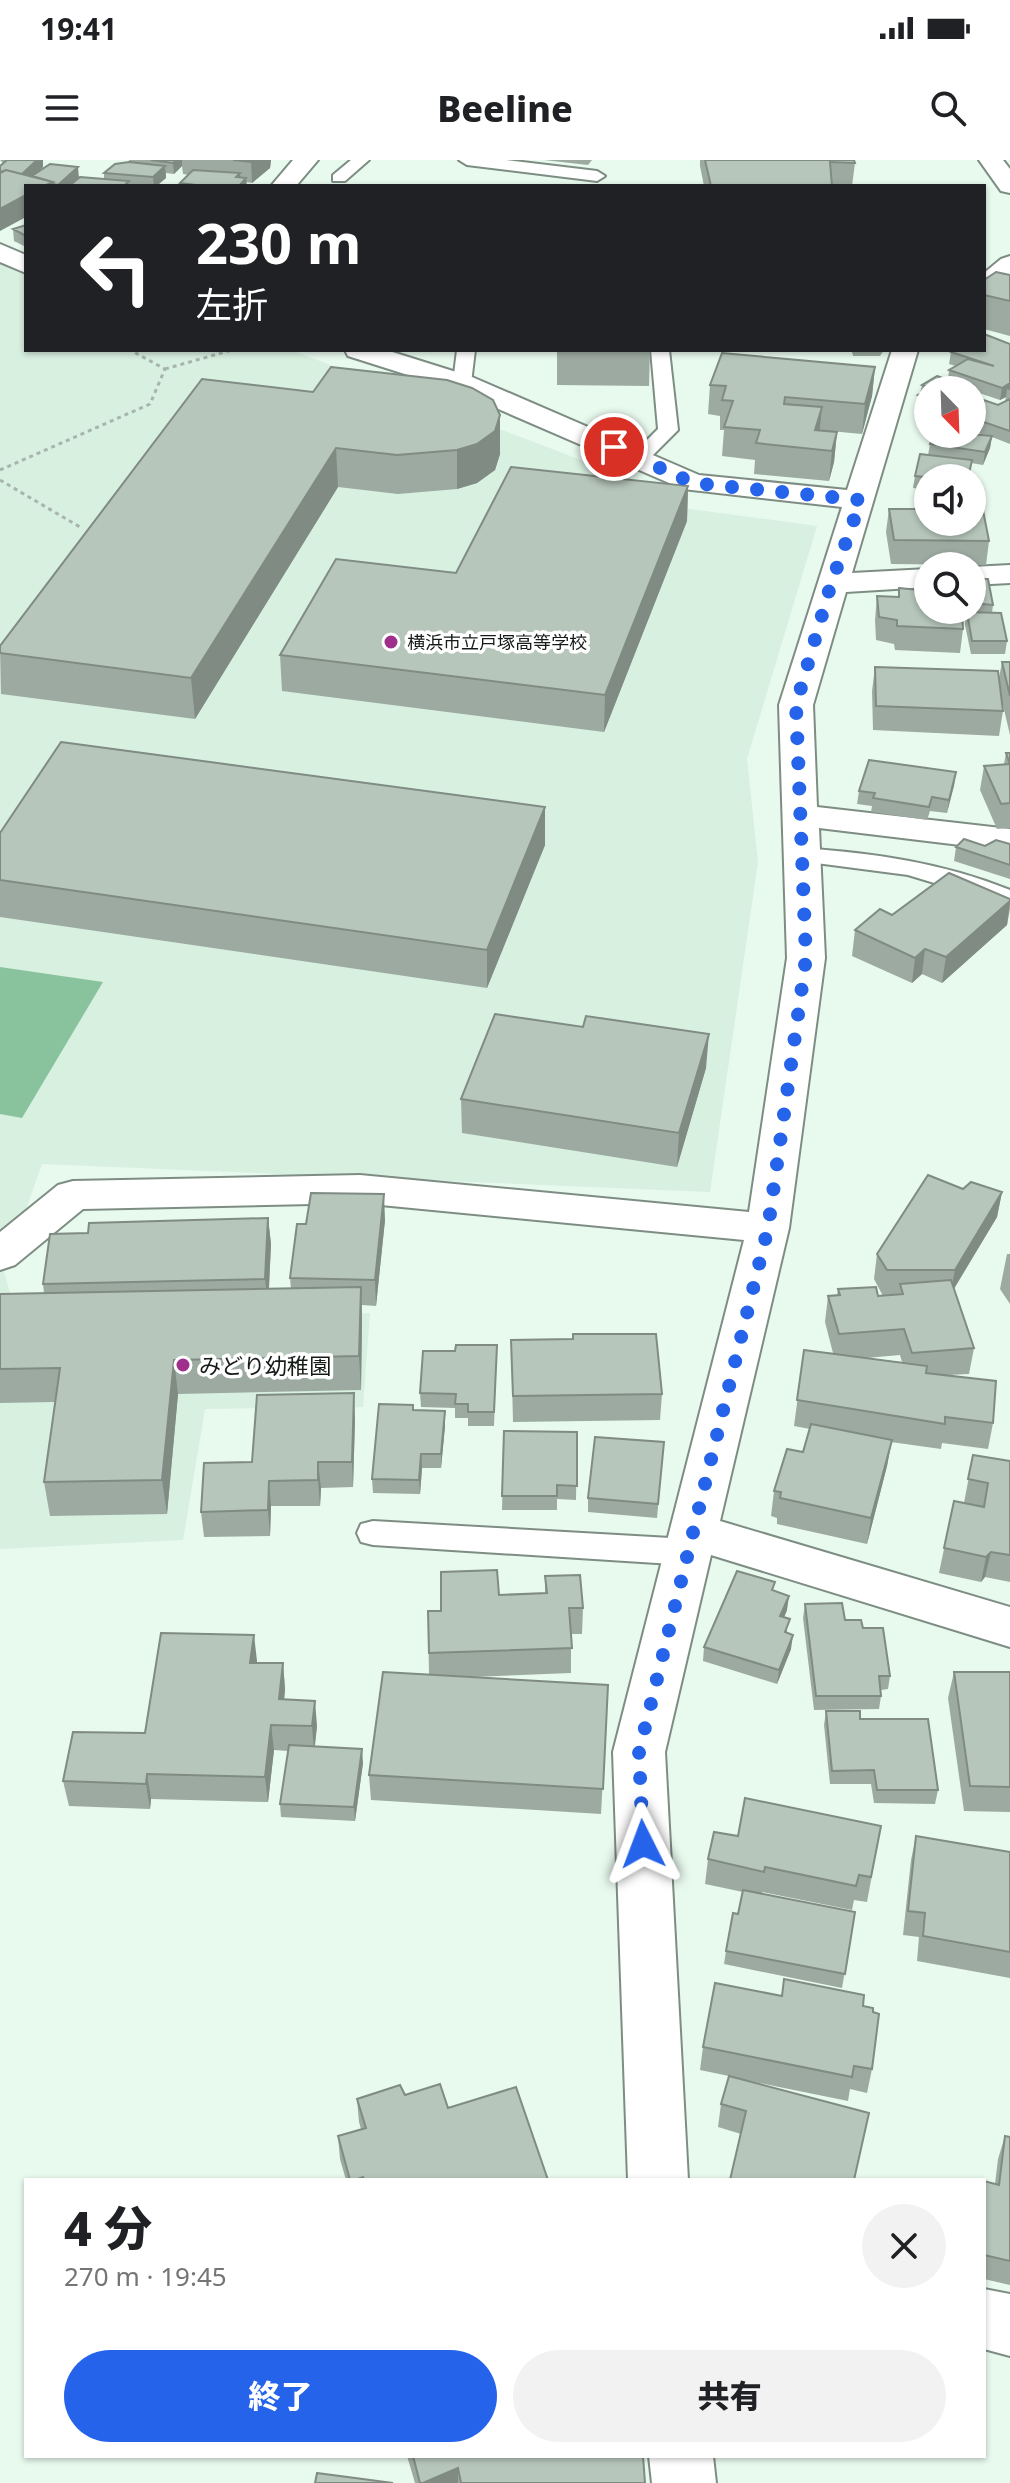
<!DOCTYPE html>
<html lang="ja">
<head>
<meta charset="utf-8">
<style>
	:root { --surface:#fff; --page:#f2f2f2; --text:#202124; --muted:#757577; --accent:#2563eb }
	body { margin:0; font-family:"Noto Sans","Noto Sans JP",sans-serif; background:var(--page); color:var(--text); height:100vh; display:flex; flex-direction:column; font-size:30px; white-space:nowrap }
	* { box-sizing:border-box; margin:0 }
	p { font-size:26px; color:var(--muted) }
	.icon { flex:none; width:44px; height:44px; fill:none; stroke:currentColor; stroke-width:2; stroke-linecap:round; stroke-linejoin:round }
	.map { position:relative; flex:1; overflow:hidden }
	.drawer { position:absolute; left:24px; top:2018px; width:962px; height:280px; display:flex; flex-direction:column; background:var(--surface); border-radius:0px; box-shadow:0 2px 6px #0004 }
	.drawer>* { flex:none }
	.guide { position:absolute; left:24px; top:24px; width:962px; height:168px; border-radius:0px; box-shadow:0 2px 6px #0004; background:#202124; color:#fff; overflow:hidden }
	.needle { width:52px; rotate:157deg }
	.fabs { position:absolute; left:914px; top:216px; display:grid; gap:16px }
	.fabs a { display:grid; place-items:center; width:72px; height:72px; border-radius:50%; background:var(--surface); box-shadow:0 2px 6px #0004; font-size:40px }
	.pin { position:absolute; display:grid; place-items:center; width:68px; height:68px; color:#fff; margin:-34px; border:4px solid #fff; border-radius:50%; box-shadow:0 2px 8px #0007 }
	.me { position:absolute; width:88px; margin:-44px; rotate:357deg; stroke-linejoin:round; filter:drop-shadow(0 0 6px #0008) }
	.turn { display:flex; align-items:center; gap:28px; height:168px; padding:0 40px; font-size:36px }
	.turn .icon { width:104px; height:104px; stroke-width:2.5 }
	.turn b { display:block; font-size:56px; line-height:68px }
	.round { display:grid; place-items:center; flex:none; width:84px; height:84px; border-radius:42px; background:var(--page) }
	.overview { display:flex; align-items:center; justify-content:space-between; height:136px; padding:0 40px }
	h1 { font-size:48px; font-weight:800; line-height:60px }
	.primary-button { display:flex; gap:16px; margin-top:auto; padding:16px 40px }
	.primary-button a { flex:1; height:92px; border-radius:48px; background:var(--accent); color:#fff; font-size:32px; font-weight:800; line-height:92px; text-align:center }
	.primary-button a+a { background:var(--page); color:var(--text) }
	.status { display:flex; justify-content:space-between; align-items:center; height:56px; padding:0 40px; background:var(--surface); direction:ltr }
	.status svg { height:22px; fill:currentColor }
	header { display:flex; justify-content:space-between; align-items:center; height:104px; padding:0 40px; background:var(--surface); font-size:36px; font-weight:800 }
	.map>svg:first-child { display:block }
</style>
</head>
<body>
<div class="status"><b>19:41</b><svg viewBox="0 0 49 12"><path d="M0 12V9h3v3zM5 12V6h3v6zM10 12V3h3v9zM15 12V0h3v12zM26 1h20v11H26zM47 4h2v5h-2z"/></svg></div>
<header><svg class="icon" aria-label="menu" viewBox="0 0 24 24"><path d="M4 6h16M4 12h16M4 18h16"/></svg>Beeline<svg class="icon" aria-label="search" viewBox="0 0 24 24"><circle cx="10" cy="10" r="6"/><path d="M15 15l6 6"/></svg></header>
<div class="map">
<svg width="1010" height="2323" viewBox="0 0 1010 2323">
	<rect width="100%" height="100%" fill="#e8f9ee"/>
	<path fill="#d8f0e0" d="M0,102l26,10v78h265l340,129 37,27 149,20 -70,233 11,103 -48,330 -668,-28 -38,108 15,52 351,-11 -7,94 -158,2 -22,131 -183,9z"/>
	<path fill="#89c39e" d="M0,807l103,15 -81,136 -22,-4z"/>
	<g fill="none" stroke-linecap="round" stroke-linejoin="round">
		<g stroke="#7e8d83" stroke-width="4">
			<path id="service" d="M351,0h18l-24,21h-12v-6z
				M459,0h47l91,11 8,5 -8,5 -130,-16z
				M457,190h18l-4,33 -9,6 -9,-6z
				M651,190h18l9,80 -32,32 -7,2 -10,-6 29,-29z
				M802,688c71,5 142,15 208,42v16l-102,-31 -115,-15 -3,-5z
				M373,1361l315,18 12,4 4,9 -4,9 -12,4 -315,-20 -12,-3 -4,-9 4,-9z"/>
		</g>
		<g stroke="#7e8d83" stroke-width="4">
			<path id="minor" d="M293,0h25l-22,26h-25z
				M979,0h24l7,9v24l-9,-2z
				M0,84l26,11v18l-26,-11z
				M1010,96v21l-17,14 -9,3v-21l17,-14z
				M345,190h41l86,27 227,98 148,15 45,-140h26l-66,223 76,-4v18l-82,5 -33,113 4,102 193,22v22l-191,-23 6,130 -36,270 -69,293 290,86v40l-299,-92 -46,197 23,428h-60l-15,-428 131,-512 -384,-37 -277,6 -68,56 -15,5v-38l58,-47 15,-4 287,-6 389,37 38,-254 -8,-253 63,-198 -159,-18 -231,-100 -104,-33z
				M1010,405v18l-38,2v-18z
				M984,2129l26,5v62l-26,-7z
				M649,2296h64l3,27h-64z"/>
		</g>
		<path stroke="#a7b5ac" stroke-width="3" stroke-dasharray="4 4" stroke-linecap="butt" d="M165,209l67,-19
			M0,310l150,-66 15,-35 -35,-19
			M0,320l80,47"/>
		<use href="#service" fill="#fff" fill-rule="evenodd"/>
		<use href="#minor" fill="#fff" fill-rule="evenodd"/>
	</g>
	<path fill="#9daaa1" fill-rule="evenodd" d="M0,0h43v7l-7,7 68,5v-6l25,-11v-2h142l-1,8 -18,15 -6,-1 1,4h-66l-1,-3 9,-8 -6,-1 -1,-8 -8,8 -8,-1v5l-8,7 12,1h-144z
		M544,0h48l-4,5z
		M700,0h154l1,3 -3,23h-148l-4,-20z
		M26,65v22l-12,-6 -1,-12z
		M1010,115v61l-26,-7v-49z
		M1010,184v100l-18,-7 -2,11 -7,17 -12,-2 -2,15h-41v12l-15,-2 2,-12 13,-21 2,-11 55,-9 -13,-4v-41h-44v21l-11,-4 1,-12 2,-2 2,-8 26,-5 1,-10 7,-4 -7,-2 2,-12zM976,232l24,8 6,-3 -1,4 -7,4 -23,-8z
		M557,190h93l-1,36 -92,-1z
		M783,190h101l-4,6h-27l-1,-4h-68z
		M875,207l-3,29 -10,38 -43,-4 18,2 -3,30 -5,19 -75,-7 1,-14 -33,-4 2,-26h-4v-14l-12,-2 2,-29z
		M202,219l298,36v39l-5,16 -18,13 -20,6 -59,5 -60,-7 -143,232 -194,-25 -1,-48z
		M688,326l-1,35 -83,211 -322,-41 -2,-36 176,-82z
		M889,349l100,32 -3,24 -95,-1 -5,-32z
		M972,415l9,4 12,26 -1,8 15,28 -2,13h-34l-6,-29 1,-9 -4,-1 1,14 -3,24 -65,-3 -1,-6 -18,-4 -1,-20 2,-24 21,1 1,-9 29,22h44z
		M1002,502h8v73l-8,-34 1,10 -4,25 -126,-6 -1,-39 3,-24 124,11z
		M1006,593h4v75l-13,1 -17,-39 4,-24 20,-2z
		M956,612l-9,41 -17,-2 -3,9 -56,-8 1,-6 -15,-2 2,-13z
		M0,673l545,12 -58,143 -487,-71z
		M1010,684v35l-56,-18 2,-14z
		M1010,739v10l-3,16 -65,58 -20,-9 -10,9 -60,-27 3,-26 37,-15z
		M706,908l-29,99 -215,-34 -1,-34z
		M963,1029l39,3 -5,25 -43,72 20,59 -5,26 -21,1 45,48 -5,26 -46,-6 -1,6 -50,-7 -4,24 -20,78 -90,-20v-6l-6,-2 3,-25 29,-39 7,-23 -16,-3 10,-76 29,3 -8,-31 3,-26 9,-1 1,-6 45,7 -9,-17 3,-25zM900,1195l2,7 -36,-4z
		M268,1058l3,26 -2,45h22l-1,-11 95,-58 -9,86 -14,-1v16l-1,69 -183,4 -11,120 -117,2 -6,-34 11,-80 -55,1v-109l44,-1 -1,-9 45,-51z
		M1007,1094h3v50l-10,-15z
		M511,1180l151,54 -2,26 -147,2z
		M497,1185l-3,81h-26v-8h-13v-10l-34,-1 -1,-14 35,-42z
		M413,1250l32,1v15l-4,42h-19l-2,26 -47,-1 -1,-14z
		M355,1259l-2,68 -32,1 -1,18h-49l-1,30 -66,1 -3,-25 51,-50z
		M504,1271l73,1 -1,68 -19,-1v11h-55z
		M664,1282l-7,76 -69,-6v-14z
		M973,1295l37,6v121l-25,-5 -4,5 -42,-9 15,-72 10,2z
		M545,1416l38,32 -1,26h-11v39l-99,4 136,8 -7,129 -230,-14 -2,-25 60,-100 -1,-64h13l58,-16 46,-2z
		M774,1431l13,19 -3,7 7,32 -14,35 -74,-23 1,-14z
		M805,1444l58,24 27,48 -2,13 -7,1v6l-2,13 -65,1 -11,-92z
		M257,1501l-1,2h27l2,26 -1,11 33,26 -2,20 48,17 -8,58 -74,-4 -1,-13 8,-53 -14,-1 -6,52 -117,-3 -1,10 -81,-3 -6,-25 82,-48z
		M954,1512h56v140l-46,-1 -16,-113z
		M826,1551l112,79 -3,14 -61,-1 -3,-19h-41l-6,-59z
		M881,1666l-14,76 -13,-2 -2,10 -90,-18v2l93,18 -13,76 -118,-24 2,-13 12,-37 5,-22 -38,-8 3,-25 30,-23z
		M916,1676l94,16v126l-93,-17 2,-24 -16,-2 8,-75z
		M781,1836l82,10 10,6 -1,57 -5,24 -17,-4 -2,12 -113,-23 134,35 -128,21 -23,-7 3,-23 8,-28 -29,-6 3,-23z
		M405,1935l43,13 100,72h-202l-6,-21 -2,-23 23,-7 -2,-7 -2,-23z
		M1005,1976l5,1v148l-26,-6v-98l11,3 3,-25z
		M407,2296h236l2,27h-230z"/>
	<path fill="#7f8b83" d="M37,0h6v7l-20,18 -1,-11z
		M176,0h6v6l-8,8 -1,-11z
		M254,0h17l-1,8 -18,15 -1,-21z
		M165,6l1,12 -10,8h-2l-1,-9z
		M78,7l1,11 -8,8h-13z
		M240,13l1,11 5,-6 1,8h-10l-1,-9z
		M26,35v22l-26,14v-22z
		M875,207l-3,29 -10,38 3,-30z
		M1010,223v7l-3,-1 -1,8 -6,3 2,-12z
		M822,247l-3,30 -4,-7z
		M500,255v39l-5,16 -18,13 -20,6v-39z
		M837,272l-3,30 -5,19 3,-30z
		M992,276l-2,12 -7,17 2,-13z
		M336,288l2,39 -143,232 -4,-41z
		M688,326l-1,35 -83,211 1,-37z
		M956,612l-2,14 -7,27 2,-13z
		M545,647v38l-58,143v-38z
		M1010,741l-3,24 -65,58 4,-26z
		M925,789l-3,25 -10,9 3,-25z
		M709,874l-3,34 -29,99 2,-34z
		M1002,1032l-5,25 -47,78 5,-25z
		M384,1034l1,26 -9,86 -1,-26z
		M268,1058l3,26 -3,61 -3,-26z
		M361,1127l1,34 -1,69 -2,-34z
		M174,1200l4,34 -11,120 -5,-34z
		M354,1233l1,26 -2,68 -1,-25z
		M445,1251v15l-4,42v-14z
		M892,1280l-5,26 -20,78 4,-26z
		M421,1294l1,14 -2,26 -1,-14z
		M318,1302l3,26 -1,18 -2,-26z
		M269,1321l2,25 -1,30 -2,-26z
		M991,1392l-6,25 -4,5 5,-25z
		M789,1436l-2,14 -8,20 1,-14z
		M254,1475l3,26 -4,27 -3,-25z
		M793,1475l-2,14 -14,35 2,-14z
		M283,1503l2,26 -3,36 -3,-26z
		M315,1541l2,25 -3,25 -2,-25z
		M271,1565l3,25 -6,52 -3,-25z
		M362,1589l1,14 -8,58 -1,-14z
		M147,1614l4,25 -1,10 -4,-25z
		M458,2308v15h-35z"/>
	<path fill="#b6c6bb" stroke="#7f8b83" stroke-width="2" d="M7,0h30l-15,14 -16,-4 -6,2v-6z
		M151,0h25l-3,3z
		M233,0h21l-3,2z
		M705,0h149l1,3 -25,-1 2,24h-121z
		M129,2l36,4 -12,11 -49,-4 11,-9z
		M50,4l28,3 -20,18 -5,-1v-2l-21,-6z
		M6,10l47,12 -9,4h-18v9l-26,14v-36z
		M193,10l47,3 -4,4 10,1 -7,8h-35l-24,-3z
		M80,17l49,4 -5,5h-55z
		M26,65v11l-13,-7z
		M996,112l14,3v26l-26,-6v-15z
		M984,174l26,10v39l-8,5 -53,-18 19,-11 26,7 -43,-14 2,-2h31z
		M722,193l153,14 -10,37 -80,-7 -1,7 38,3 -7,23 22,2 -5,19 -76,-8 4,-13 -36,-3 9,-26 -11,-1 4,-14 -16,-1z
		M331,207l116,13 25,8 21,12 7,15 -5,16 -18,13 -20,6 -60,5 -61,-7 -145,230 -191,-25v-7l202,-267 111,13z
		M937,216l39,14 -4,2v-2h-44v8l-10,-3 13,-7 -9,-3z
		M972,236l26,9 12,-6v32l-38,-13z
		M934,274h38l20,2 -7,16 -55,-8z
		M920,294l52,6 -4,18h-31l-22,-2z
		M511,307l177,19 -83,209 -325,-40 56,-96 120,14z
		M889,349h39v13h44v-12h11l6,31 -95,-1z
		M972,415h9v4h7l5,26 -21,-2z
		M899,428l29,3v19h34l1,19 -66,-3v-6l-18,-3 -2,-21 22,1z
		M967,452l34,1 6,28h-35z
		M1002,502h8v34z
		M875,507l123,4 5,40 -127,-5z
		M61,582l484,65 -58,143 -487,-70v-47z
		M1006,593h4v11z
		M869,600l87,12 -7,28 -17,-3 -3,10 -56,-9 2,-5 -16,-2z
		M1010,604v39l-9,1 -17,-38z
		M964,679l21,7 11,-6 14,4v21l-54,-18z
		M949,713l61,26v2l-64,56 -21,-8 -10,9 -60,-28 25,-21 12,6z
		M495,854l88,13 3,-11 123,18 -30,99 -218,-34z
		M928,1015l35,14 8,-7 31,10 -47,78h-68l-10,-16z
		M311,1033l73,1 -9,86 -85,-2 7,-54h9z
		M268,1058l-3,61 -222,5 7,-50 38,-1 1,-10z
		M951,1120l23,68 -62,5 -8,-24 -65,5 -11,-38 12,-1 -2,-6 38,-2 2,9 25,-2 -3,-10z
		M361,1127l-2,69 -185,4 -12,120 -118,2 16,-114 -60,1v-75z
		M573,1174h83l6,60 -149,2 -2,-56 62,-1z
		M456,1185h41l-3,67h-26v-8h-13l1,-10 -36,-1 3,-42h32z
		M804,1190l123,16 -1,7 70,8 -3,42 -48,-6v7l-148,-24z
		M354,1233l-2,69h-34v18l-49,1 -1,29 -67,2 3,-49 48,-1 5,-67z
		M379,1244l34,1v5l32,1 -4,43h-20l-2,26 -47,-1z
		M811,1264l81,16 -21,78 -91,-20 1,-6 -7,-1 13,-42 16,3z
		M504,1271l73,1v54l-20,-1v11h-55z
		M595,1277l69,5 -6,62 -70,-6z
		M973,1295l37,6v94l-19,-3 -5,5 -42,-9 10,-47 30,6 4,-24 -20,-4z
		M497,1410l2,25 48,-2 -2,-17 35,-1 3,33h-14l3,40 -143,5 -1,-42h13v-39z
		M737,1411l38,11 -3,8 17,6 -9,20 10,3 -5,13 8,3 -14,35 -75,-23z
		M842,1443l3,17h16l2,8h20l7,48h-11l2,20h-65l-11,-92z
		M161,1473l93,2 -4,28h33l-4,36 36,2 -3,25 -41,-1 -6,52 -118,-3 -1,10 -83,-3 10,-49 72,1z
		M383,1512l225,13 -5,104 -234,-14z
		M954,1512h56v115l-40,-1z
		M826,1551h34v8h68l10,71h-61l-3,-20 -42,1z
		M289,1585l73,4 -8,58 -74,-3z
		M745,1638l136,28 -10,51 -12,-2 -3,11 -91,-19 -1,5 -56,-13 6,-27 24,4z
		M916,1676l94,16v100l-87,-16 2,-23 -17,-2z
		M743,1730l112,22 -10,62 -119,-23 7,-38 5,1z
		M784,1819l80,16 -1,11 10,2v4l6,2 -7,55 -18,-3 -2,11 -149,-30 12,-64 67,13z
		M729,1916l140,37 -15,67h-124l16,-69 -25,-7z
		M440,1924l8,24 68,-21 32,93h-184l-1,-3 -8,3h-5l-12,-44 28,-8 -9,-29 43,-14 5,10z
		M1005,1976l5,1v124l-26,-6v-74l15,4z
		M413,2296h230l2,27h-184l-3,-15 -35,15h-3z
		M317,2313l76,10h-78z"/>
	<g fill="none" stroke-linecap="round" stroke-linejoin="round">
		<path stroke="#2563eb" stroke-width="14" stroke-dasharray="0 25.2" d="M614,287l79,36 168,17 -30,84 -35,121 10,253 -38,270 -129,524 4,92"/>
	</g>
	<g fill="#a02f8b" stroke="#fff" stroke-width="3">
		<circle cx="391" cy="482" r="8"/>
		<circle cx="183" cy="1205" r="8"/>
	</g>
	<g text-anchor="middle" dominant-baseline="central" stroke-width="7" stroke-linejoin="round" paint-order="stroke">
		<g font-size="18" fill="#141b17" stroke="#fff" text-anchor="start">
			<text x="407" y="482">横浜市立戸塚高等学校</text>
		</g>
		<g font-size="22" fill="#141b17" stroke="#fff" text-anchor="start">
			<text x="199" y="1205">みどり幼稚園</text>
		</g>
	</g>
</svg>
<div class="fabs">
<a><svg class="needle" viewBox="-14 -14 28 28"><path d="M0-13l5 13h-10z" fill="#e53935"/><path d="M0 13l5-13h-10z" fill="#757577"/></svg></a>
<a><svg class="icon" aria-label="sound" viewBox="0 0 24 24"><path d="M4 9h4l5-4v14l-5-4H4zM17 9q2 3 0 6"/></svg></a>
<a><svg class="icon" aria-label="search" viewBox="0 0 24 24"><circle cx="10" cy="10" r="6"/><path d="M15 15l6 6"/></svg></a>
</div>
<div class="pin" style="left:614px;top:287px;background:#d93025"><svg class="icon" aria-label="arrive" viewBox="0 0 24 24"><path d="M6 21V4h12l-3 4 3 4H6"/></svg></div>
<svg class="me" style="left:643px;top:1684px" viewBox="-20 -20 40 40"><path d="M0-17L14 15 0 8-14 15z" fill="#2563eb" stroke="#fff" stroke-width="4"/></svg>
<div class="guide">
<div class="turn"><svg class="icon" aria-label="left" viewBox="0 0 24 24"><path d="M17 20v-9H6M10 6l-5 5 5 5"/></svg><div><b>230 m</b>左折</div></div>
</div>
<section class="drawer">
<div class="overview"><div><h1>4 分</h1><p>270 m · 19:45</p></div><a class="round"><svg class="icon" aria-label="close" viewBox="0 0 24 24"><path d="M6 6l12 12M18 6L6 18"/></svg></a></div>
<div class="primary-button"><a>終了</a><a>共有</a></div>
</section>
</div>
</body>
</html>
